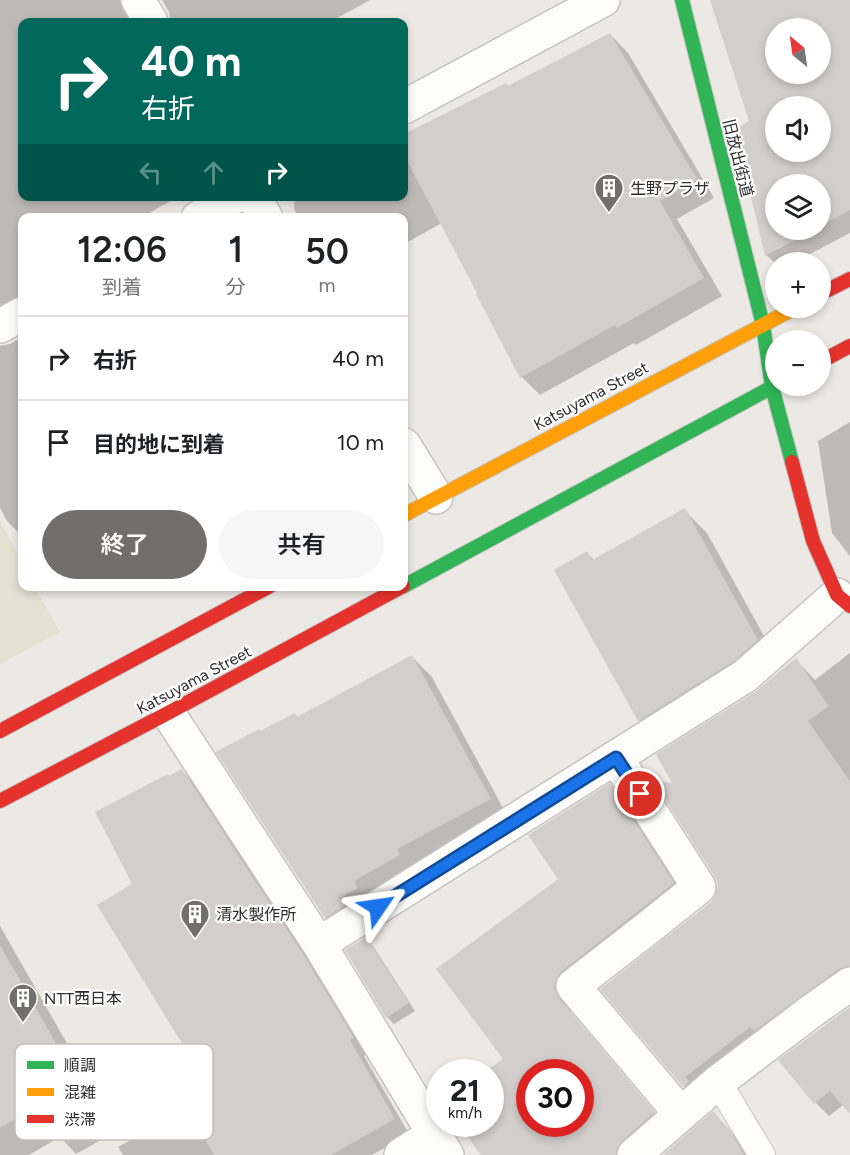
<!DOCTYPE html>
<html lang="ja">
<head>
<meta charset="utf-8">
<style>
	:root { --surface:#fff; --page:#f6f6f6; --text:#202124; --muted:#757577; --line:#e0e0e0; --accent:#706f6e }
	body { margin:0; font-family:Figtree,"Noto Sans JP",sans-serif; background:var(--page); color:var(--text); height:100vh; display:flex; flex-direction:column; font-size:22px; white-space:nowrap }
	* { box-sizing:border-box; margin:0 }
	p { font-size:20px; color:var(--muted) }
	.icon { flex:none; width:33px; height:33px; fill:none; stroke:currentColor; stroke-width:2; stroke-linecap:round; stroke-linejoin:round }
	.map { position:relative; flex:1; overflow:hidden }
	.panel { position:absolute; left:18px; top:213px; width:390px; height:378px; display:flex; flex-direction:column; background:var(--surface); border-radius:12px; box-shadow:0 3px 9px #0003 }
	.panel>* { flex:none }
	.banner { position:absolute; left:18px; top:18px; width:390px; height:183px; border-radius:12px; box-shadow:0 3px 9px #0003; background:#00695c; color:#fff; overflow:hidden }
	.needle { width:39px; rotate:331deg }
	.fabs { position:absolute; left:765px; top:18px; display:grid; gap:12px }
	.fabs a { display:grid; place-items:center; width:66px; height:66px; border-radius:50%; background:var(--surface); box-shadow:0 3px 9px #0003; font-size:30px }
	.speed { position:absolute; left:426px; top:1059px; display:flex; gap:12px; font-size:30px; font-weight:700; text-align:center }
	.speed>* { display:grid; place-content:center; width:78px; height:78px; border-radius:50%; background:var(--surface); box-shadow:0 3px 9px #0003; line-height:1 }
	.speed small { font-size:15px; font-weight:400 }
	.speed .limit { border:9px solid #d22; background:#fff; color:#111 }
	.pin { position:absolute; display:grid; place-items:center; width:51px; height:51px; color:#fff; margin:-26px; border:3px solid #fff; border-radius:50%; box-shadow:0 2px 6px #0007 }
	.me { position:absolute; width:66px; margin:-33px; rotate:58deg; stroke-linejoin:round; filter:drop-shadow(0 0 4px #0008) }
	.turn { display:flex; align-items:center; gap:21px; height:126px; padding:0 24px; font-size:27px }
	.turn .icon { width:78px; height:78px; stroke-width:2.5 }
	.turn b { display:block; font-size:42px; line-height:51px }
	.lanes { display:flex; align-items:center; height:57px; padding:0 24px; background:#0003; justify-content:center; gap:30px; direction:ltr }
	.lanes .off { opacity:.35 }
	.eta { display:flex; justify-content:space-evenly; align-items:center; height:102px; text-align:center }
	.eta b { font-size:36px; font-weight:600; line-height:42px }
	.cta { display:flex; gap:12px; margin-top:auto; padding:12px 24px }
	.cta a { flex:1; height:69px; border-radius:36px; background:var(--accent); color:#fff; font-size:24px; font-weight:600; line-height:69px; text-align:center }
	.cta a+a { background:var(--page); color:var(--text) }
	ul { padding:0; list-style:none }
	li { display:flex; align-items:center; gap:18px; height:84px; padding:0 24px; border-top:2px solid var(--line) }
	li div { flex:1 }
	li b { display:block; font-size:22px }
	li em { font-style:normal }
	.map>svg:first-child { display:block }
</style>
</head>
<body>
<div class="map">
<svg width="850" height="1155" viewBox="0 0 850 1155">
	<rect width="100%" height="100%" fill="#ece8e4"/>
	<path fill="#e6e0d3" d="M0,521l22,42v23l13,1 25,45 -60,32z"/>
	<path fill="#0003" fill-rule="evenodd" d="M0,0h148l-11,22h-115v174h157l-38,22h-119v75l-4,3 4,8 -22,32z
		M162,0h208l-40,22h-159l-2,-10z
		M711,0h139v233l-55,29h-19v2l-10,-9 -30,-126 15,-7zM776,28h44v46h-44zM776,106h44v46h-44zM776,184h44v46h-44z
		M610,34l18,19 86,145 -37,21 45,77 -86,49 -2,-2 -94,52 -18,-18 -80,-154 -38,21v-26h-105l-5,-9 1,-13h109v-61l102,-50 3,3z
		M22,337v199l-15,-15 -7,-13v-162l10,-2z
		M850,422v134l-18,-23 -14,-92z
		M684,510l23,23 72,130 -118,80 -22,-23 -83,-150 31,-17 7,7z
		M850,653v337l-149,113 -17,-17 -82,-97 110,-86 6,-9 1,-9 -44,-100 81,-92 40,-33 19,20z
		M412,657l20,20 77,142 -163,118 -20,-20 -65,-184 37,-15z
		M182,771l15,15 121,185 50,82 -4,3 45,78 -37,21h-249l-5,-8 97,-52 -81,-211 35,-107z
		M610,785l13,14 64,98 -119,108 4,9 95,113 -32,28h-152l-23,-31h30v-52h-4l19,-13 56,-180zM530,1072h50v52h-50z
		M0,926l117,205 -41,23 -16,-17 -31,18h-29z
		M365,939l8,7 42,65 -21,13 -7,-7z
		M850,1009v103l-6,-8 -15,12 -13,-13z
		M713,1113l14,14 22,28h-84z"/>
	<path fill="#d1cecb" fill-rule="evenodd" d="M710,0h140v210l-30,16v-42h-44v46h38l-49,26 -30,-127 14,-8zM776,28h44v46h-44zM776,106h44v46h-44z
		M610,33l87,146 -37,22 44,77 -87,50 -2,-3 -95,53 -44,-84 1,-1 -73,-138v-21l102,-51 2,3z
		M685,508l73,132 -24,21 -96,60 -84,-151 33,-19 5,9z
		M412,655l79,144 -94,50 3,6 -46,26 4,7 -18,10 5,7 -20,13 -109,-166 43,-23 1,2 35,-18 2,4z
		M796,658l33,48 -21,15 42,60v185l-11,3 -85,62 -4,-4 -65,50 4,5 -6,5 -83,-98 111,-87 5,-8 2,-9 -3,-8 -62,-96 19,2 -16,-29 99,-62z
		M182,769l121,185 51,84 -4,2 45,79 -64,36h-117l-27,-47 26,-14 -116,-189 35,-21 -37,-72 73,-38 1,2z
		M610,783l64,100 -112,88 -6,8 -2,9 5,10 96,114 -33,29 -5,7 -1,7h-135l-23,-31h32v-52h-6l19,-13 -67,-90 122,-90 -30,-44zM530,1072h50v52h-50z
		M366,937l43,66 -23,15 -41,-68z
		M0,945l90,158 -43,23 -11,-19 -36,21z
		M850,1007v107l-20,-23 -16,13 -36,-44z
		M713,1111l18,21 13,23h-81z"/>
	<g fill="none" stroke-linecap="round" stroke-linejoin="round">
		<g stroke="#c5c4c5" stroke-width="28">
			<path id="lane" d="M718,1082l44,73"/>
		</g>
		<g stroke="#c5c4c5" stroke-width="36">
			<path id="street" d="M138,0l13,22
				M404,107l199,-107
				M253,196l13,22
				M198,218l38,-22
				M0,326l22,-12
				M404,445l32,52
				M168,713l151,231 128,211
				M616,758l83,129 -55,44 -71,55 108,128
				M319,944l426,-268 92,-81
				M401,1155l33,-21
				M634,1155l84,-73 95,-72 37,-26"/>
		</g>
		<g stroke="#c5c4c5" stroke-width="16">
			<path id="fast" d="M682,0l81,325 9,62 20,75
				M404,586l372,-201"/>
		</g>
		<g stroke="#c5c4c5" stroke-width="16">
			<path id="slow" d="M404,515l391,-207"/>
		</g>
		<g stroke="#c5c4c5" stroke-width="16">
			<path id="jam" d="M820,294l30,-15
				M820,362l30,-16
				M792,462l21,79 24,54 13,11
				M0,731l270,-145
				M0,801l168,-88 235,-127"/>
		</g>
		<use href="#lane" stroke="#fcfcfb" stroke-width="26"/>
		<use href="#street" stroke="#fcfcfb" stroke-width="33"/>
		<use href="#fast" stroke="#30b455" stroke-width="14"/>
		<use href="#slow" stroke="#ff9f0a" stroke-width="14"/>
		<use href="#jam" stroke="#e5322d" stroke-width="14"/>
	</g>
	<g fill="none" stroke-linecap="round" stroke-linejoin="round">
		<g stroke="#114b97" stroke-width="15">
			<path id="route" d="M378,907l238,-149 24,36"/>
		</g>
		<use href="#route" stroke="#1a73e8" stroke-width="10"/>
	</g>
	<defs>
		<g id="building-pin" transform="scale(1.5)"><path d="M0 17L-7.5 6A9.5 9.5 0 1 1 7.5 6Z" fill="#706f6e" stroke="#fff"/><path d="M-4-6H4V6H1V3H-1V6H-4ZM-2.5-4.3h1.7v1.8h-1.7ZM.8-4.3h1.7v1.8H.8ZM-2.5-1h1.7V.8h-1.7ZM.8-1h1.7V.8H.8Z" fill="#fff"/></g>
	</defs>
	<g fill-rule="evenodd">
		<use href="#building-pin" x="609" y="188"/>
		<use href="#building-pin" x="195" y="914"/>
		<use href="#building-pin" x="23" y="998"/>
	</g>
	<g text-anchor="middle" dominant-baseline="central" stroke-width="4.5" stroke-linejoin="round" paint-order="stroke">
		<g font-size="16" fill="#2e2e2e" stroke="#fff">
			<text transform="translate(738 158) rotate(76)">旧放出街道</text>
			<text transform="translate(591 396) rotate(-28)">Katsuyama Street</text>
			<text transform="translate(194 680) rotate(-28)">Katsuyama Street</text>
		</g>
		<g font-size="16" fill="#2e2e2e" stroke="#fff" text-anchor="start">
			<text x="630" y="188">生野プラザ</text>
			<text x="216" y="914">清水製作所</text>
			<text x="44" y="998">NTT西日本</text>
		</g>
	</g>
	<rect x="15" y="1044" width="198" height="96" rx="9" fill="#fff" stroke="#c0c0c0" stroke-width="1.5"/>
	<rect x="27" y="1061" width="27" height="8" fill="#30b455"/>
	<rect x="27" y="1088" width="27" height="8" fill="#ff9f0a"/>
	<rect x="27" y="1115" width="27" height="8" fill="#e5322d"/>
	<g font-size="16" fill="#2e2e2e">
		<text x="64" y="1071">順調</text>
		<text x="64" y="1098">混雑</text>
		<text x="64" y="1125">渋滞</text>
	</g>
</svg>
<div class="fabs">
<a><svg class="needle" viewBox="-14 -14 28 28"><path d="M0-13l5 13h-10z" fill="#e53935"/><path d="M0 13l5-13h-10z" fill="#757577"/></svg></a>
<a><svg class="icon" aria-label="sound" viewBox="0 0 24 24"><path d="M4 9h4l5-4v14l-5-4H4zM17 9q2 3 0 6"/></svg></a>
<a><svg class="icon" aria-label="layers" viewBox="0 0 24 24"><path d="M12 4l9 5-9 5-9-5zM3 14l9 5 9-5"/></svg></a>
<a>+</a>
<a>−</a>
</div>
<div class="speed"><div>21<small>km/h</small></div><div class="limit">30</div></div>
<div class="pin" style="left:640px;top:794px;background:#d93025"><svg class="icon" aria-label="arrive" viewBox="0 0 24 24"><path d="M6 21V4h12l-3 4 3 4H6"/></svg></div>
<svg class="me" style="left:378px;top:907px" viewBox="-20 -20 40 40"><path d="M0-17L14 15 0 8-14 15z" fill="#1a73e8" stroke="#fff" stroke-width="4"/></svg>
<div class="banner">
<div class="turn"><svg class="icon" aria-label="right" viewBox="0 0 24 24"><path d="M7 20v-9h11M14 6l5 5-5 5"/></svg><div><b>40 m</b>右折</div></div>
<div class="lanes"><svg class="icon off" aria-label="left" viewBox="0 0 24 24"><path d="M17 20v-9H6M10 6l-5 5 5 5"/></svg><svg class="icon off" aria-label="ahead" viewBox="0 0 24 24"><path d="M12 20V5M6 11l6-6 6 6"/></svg><svg class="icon" aria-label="right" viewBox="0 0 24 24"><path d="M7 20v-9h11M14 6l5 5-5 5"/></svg></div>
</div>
<section class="panel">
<div class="eta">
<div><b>12:06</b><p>到着</p></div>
<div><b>1</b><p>分</p></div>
<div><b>50</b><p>m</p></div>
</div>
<ul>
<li><svg class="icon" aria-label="right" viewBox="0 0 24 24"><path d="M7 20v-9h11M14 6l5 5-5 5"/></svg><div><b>右折</b></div><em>40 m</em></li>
<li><svg class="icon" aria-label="arrive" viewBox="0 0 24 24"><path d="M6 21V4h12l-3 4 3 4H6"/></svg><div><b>目的地に到着</b></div><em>10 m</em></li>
</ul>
<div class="cta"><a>終了</a><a>共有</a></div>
</section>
</div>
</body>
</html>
